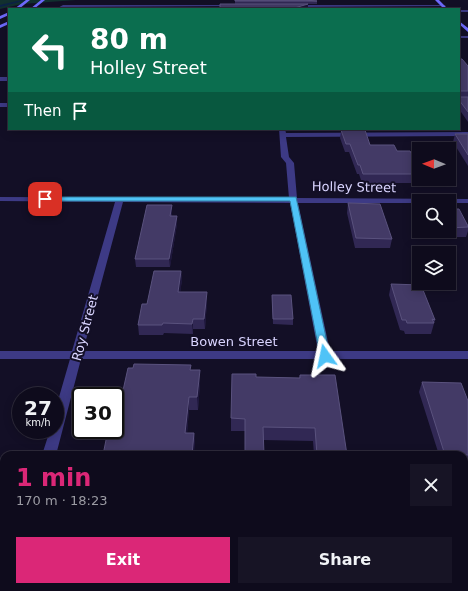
<!DOCTYPE html>
<html lang="en">
<head>
<meta charset="utf-8">
<style>
	:root { --surface:#0e0b1c; --page:#171425; --text:#f1f3f6; --muted:#9b9ba3; --line:#2e2b3b; --accent:#db2777 }
	body { margin:0; font-family:"DejaVu Sans",sans-serif; background:var(--page); color:var(--text); height:100vh; display:flex; flex-direction:column; font-size:15px; white-space:nowrap }
	* { box-sizing:border-box; margin:0 }
	p { font-size:13px; color:var(--muted) }
	.icon { flex:none; width:22px; height:22px; fill:none; stroke:currentColor; stroke-width:2; stroke-linecap:round; stroke-linejoin:round }
	.map { position:relative; flex:1; overflow:hidden }
	.details { position:absolute; left:0px; top:451px; width:468px; height:140px; display:flex; flex-direction:column; background:var(--surface); border-radius:12px 12px 0 0; box-shadow:0 2px 10px #0003,0 0 0 1px var(--line) }
	.details>* { flex:none }
	.top-card { position:absolute; left:8px; top:8px; width:452px; height:122px; border-radius:0px; box-shadow:0 2px 10px #0003,0 0 0 1px var(--line); background:#0b6e4f; color:#fff; overflow:hidden }
	.needle { width:26px; rotate:271deg }
	.fabs { position:absolute; left:412px; top:142px; display:grid; gap:8px }
	.fabs a { display:grid; place-items:center; width:44px; height:44px; border-radius:0px; background:var(--surface); box-shadow:0 2px 10px #0003,0 0 0 1px var(--line); font-size:20px }
	.speed { position:absolute; left:12px; top:387px; display:flex; gap:8px; font-size:20px; font-weight:700; text-align:center }
	.speed>* { display:grid; place-content:center; width:52px; height:52px; border-radius:50%; background:var(--surface); box-shadow:0 2px 10px #0003,0 0 0 1px var(--line); line-height:1 }
	.speed small { font-size:10px; font-weight:400 }
	.speed .limit { border:2px solid #111; border-radius:6px; background:#fff; color:#111 }
	.pin { position:absolute; display:grid; place-items:center; width:34px; height:34px; color:#fff; margin:-17px; border-radius:8px; box-shadow:0 2px 6px #0006 }
	.me { position:absolute; width:44px; margin:-22px; rotate:348deg; stroke-linejoin:round; filter:drop-shadow(0 0 3px #0008) }
	.turn { display:flex; align-items:center; gap:14px; height:84px; padding:0 16px; font-size:18px }
	.turn .icon { width:52px; height:52px; stroke-width:2.5 }
	.turn b { display:block; font-size:28px; line-height:34px }
	.then { display:flex; align-items:center; height:38px; padding:0 16px; background:#0003; gap:8px; font-size:15px }
	.round { display:grid; place-items:center; flex:none; width:42px; height:42px; border-radius:0px; background:var(--page) }
	.summary { display:flex; align-items:center; justify-content:space-between; height:68px; padding:0 16px }
	h1 { font-size:24px; font-weight:700; line-height:30px; color:var(--accent) }
	.button { display:flex; gap:8px; margin-top:auto; padding:8px 16px }
	.button a { flex:1; height:46px; border-radius:0px; background:var(--accent); color:#fff; font-size:16px; font-weight:700; line-height:46px; text-align:center }
	.button a+a { background:var(--page); color:var(--text) }
	.map>svg:first-child { display:block }
</style>
</head>
<body>
<div class="map">
<svg width="468" height="591" viewBox="0 0 468 591">
	<rect width="100%" height="100%" fill="#130f26"/>
	<path fill="#12302f" d="M0,0h76l-54,4 -22,5z"/>
	<g fill="none" stroke-linecap="round" stroke-linejoin="round">
		<path fill="#0c2248" fill-rule="evenodd" d="M22,0h5l-27,7v-2z"/>
		<path fill="#3d3a85" fill-rule="evenodd" d="M0,77h9v4h-9z
			M0,103h9v4h-9z"/>
		<path fill="#3d3a85" fill-rule="evenodd" d="M63,5h171l2,1 -172,1 -8,2z
			M295,5h149l2,1 -150,1z
			M459,10h9v2h-9z
			M459,36h9v2h-9z
			M279,129h6l1,4 182,-1v4l-182,1 3,20 5,6 3,35 171,1v4h-19v-2h-30v2h-121l32,148h138v8h-387l-25,96h-14l8,-25h5v-19l15,-52h-70v-8h72l43,-149 -115,-1v-4l289,1 -3,-35 -5,-6zM123,202l167,1 28,148h-235z
			M4,582v5h14l-1,4h-16z"/>
		<path fill="#6f6bff" fill-rule="evenodd" d="M26,0h4l-11,9h-5z
			M41,0h4l-11,9h-4z
			M435,0h4l9,9h-4z
			M9,12v3l-9,4v-3z
			M9,21v3l-9,4v-3z
			M459,21l9,7v4l-9,-8z"/>
	</g>
	<path fill="#312854" d="M235,0l82,1v3h-82z
		M459,59l9,7v56l-9,-13z
		M337,129h25l-1,1 9,15 27,6 22,16v12h1v1h-4l-1,3h-53l-3,-9h-2l-8,-22h-4l-5,-14 1,-7h-3z
		M455,134h13v32l-15,-24z
		M348,203l44,36 -2,9h-35l-8,-35z
		M172,205v11l5,8 -7,43h-34l-1,-8z
		M449,209l19,17v5l-2,6h-21l-4,-6h8z
		M181,271l1,9 -2,12 27,9 -2,28h-12v5l-29,-1 -1,2h-24l-1,-10 9,-21z
		M391,284l44,36 -4,14h-26l-1,-3 -4,-1 -11,-35z
		M272,295l21,24v6l-20,-1z
		M191,370l9,13 -2,27h-9l-2,23h7l1,13 -79,-24z
		M300,375l47,80h-33l-1,-14 -50,-1 -18,-9h-14v-13l25,-41 43,1z
		M422,382l46,19v63h-4v-9h-25l-20,-63z
		M468,561v30h-75v-4h71z"/>
	<path fill="#1d163a" d="M308,4v4l-4,1h-13z
		M172,205v8l-2,10v-7z
		M177,216v8l-7,43 -1,-8z
		M181,271l1,9 -3,21 -1,-9z
		M207,292v9l-2,28 -1,-10z
		M193,319v15l-1,-10z
		M200,370v13l-2,27 -1,-13z
		M189,397v13l-3,36 -1,-13z
		M194,433l1,13 -1,9h-2z"/>
	<path fill="#433a66" stroke="#5a527e" d="M235,0h70l12,1h-82z
		M220,4h88l-17,5h-71z
		M459,59h3l6,7v25h-9v6h9v15l-9,-12z
		M341,130h24l5,15h24l3,6h13l9,16v5h-4l2,2h-54l-3,-9h-2l-8,-21h-4z
		M455,134h13v21z
		M348,203l32,1 12,35 -36,-1z
		M147,205h25l-2,11h7l-8,43h-34z
		M449,209h10l9,17v1l-19,1z
		M154,271h27l-3,21h29l-3,27h-11l-1,5 -29,-1 -1,2h-24l4,-21h5z
		M391,284l30,1 14,35 -3,-1 2,4h-27l-1,-3h-4z
		M272,295h19l2,24h-20z
		M134,364l57,1 -1,5h10l-3,27h-8l-4,36h9l-2,22h-89l5,-25h7v-8h1l12,-54h5z
		M232,374h24v3l44,1v-3h35l12,80h-30l-2,-27 -52,-1 1,28h-19v-36l-14,-1z
		M422,382l39,1 7,18v54h-23z
		M464,564h4v27h-70v-4h66z
		M68,587h103l-1,1h13l-1,3h-115z
		M231,587h63v4h-63z"/>
	<path fill="#4fc3f7" stroke="#337fa1" d="M42,197h254l34,159 -5,3 -5,-3 -30,-155h-248z"/>
	<g text-anchor="middle" dominant-baseline="central" stroke-width="4" stroke-linejoin="round" paint-order="stroke">
		<g font-size="13" fill="#d9d4ff" stroke="#130f26">
			<text transform="translate(354 187) rotate(1)">Holley Street</text>
			<text transform="translate(85 328) rotate(-75)">Roy Street</text>
			<text x="234" y="341">Bowen Street</text>
		</g>
	</g>
</svg>
<div class="fabs">
<a><svg class="needle" viewBox="-14 -14 28 28"><path d="M0-13l5 13h-10z" fill="#e53935"/><path d="M0 13l5-13h-10z" fill="#9b9ba3"/></svg></a>
<a><svg class="icon" aria-label="search" viewBox="0 0 24 24"><circle cx="10" cy="10" r="6"/><path d="M15 15l6 6"/></svg></a>
<a><svg class="icon" aria-label="layers" viewBox="0 0 24 24"><path d="M12 4l9 5-9 5-9-5zM3 14l9 5 9-5"/></svg></a>
</div>
<div class="speed"><div>27<small>km/h</small></div><div class="limit">30</div></div>
<div class="pin" style="left:45px;top:199px;background:#d93025"><svg class="icon" aria-label="arrive" viewBox="0 0 24 24"><path d="M6 21V4h12l-3 4 3 4H6"/></svg></div>
<svg class="me" style="left:325px;top:356px" viewBox="-20 -20 40 40"><path d="M0-17L14 15 0 8-14 15z" fill="#4fc3f7" stroke="#fff" stroke-width="4"/></svg>
<div class="top-card">
<div class="turn"><svg class="icon" aria-label="left" viewBox="0 0 24 24"><path d="M17 20v-9H6M10 6l-5 5 5 5"/></svg><div><b>80 m</b>Holley Street</div></div>
<div class="then">Then<svg class="icon" aria-label="arrive" viewBox="0 0 24 24"><path d="M6 21V4h12l-3 4 3 4H6"/></svg></div>
</div>
<section class="details">
<div class="summary"><div><h1>1 min</h1><p>170 m · 18:23</p></div><a class="round"><svg class="icon" aria-label="close" viewBox="0 0 24 24"><path d="M6 6l12 12M18 6L6 18"/></svg></a></div>
<div class="button"><a>Exit</a><a>Share</a></div>
</section>
</div>
</body>
</html>
